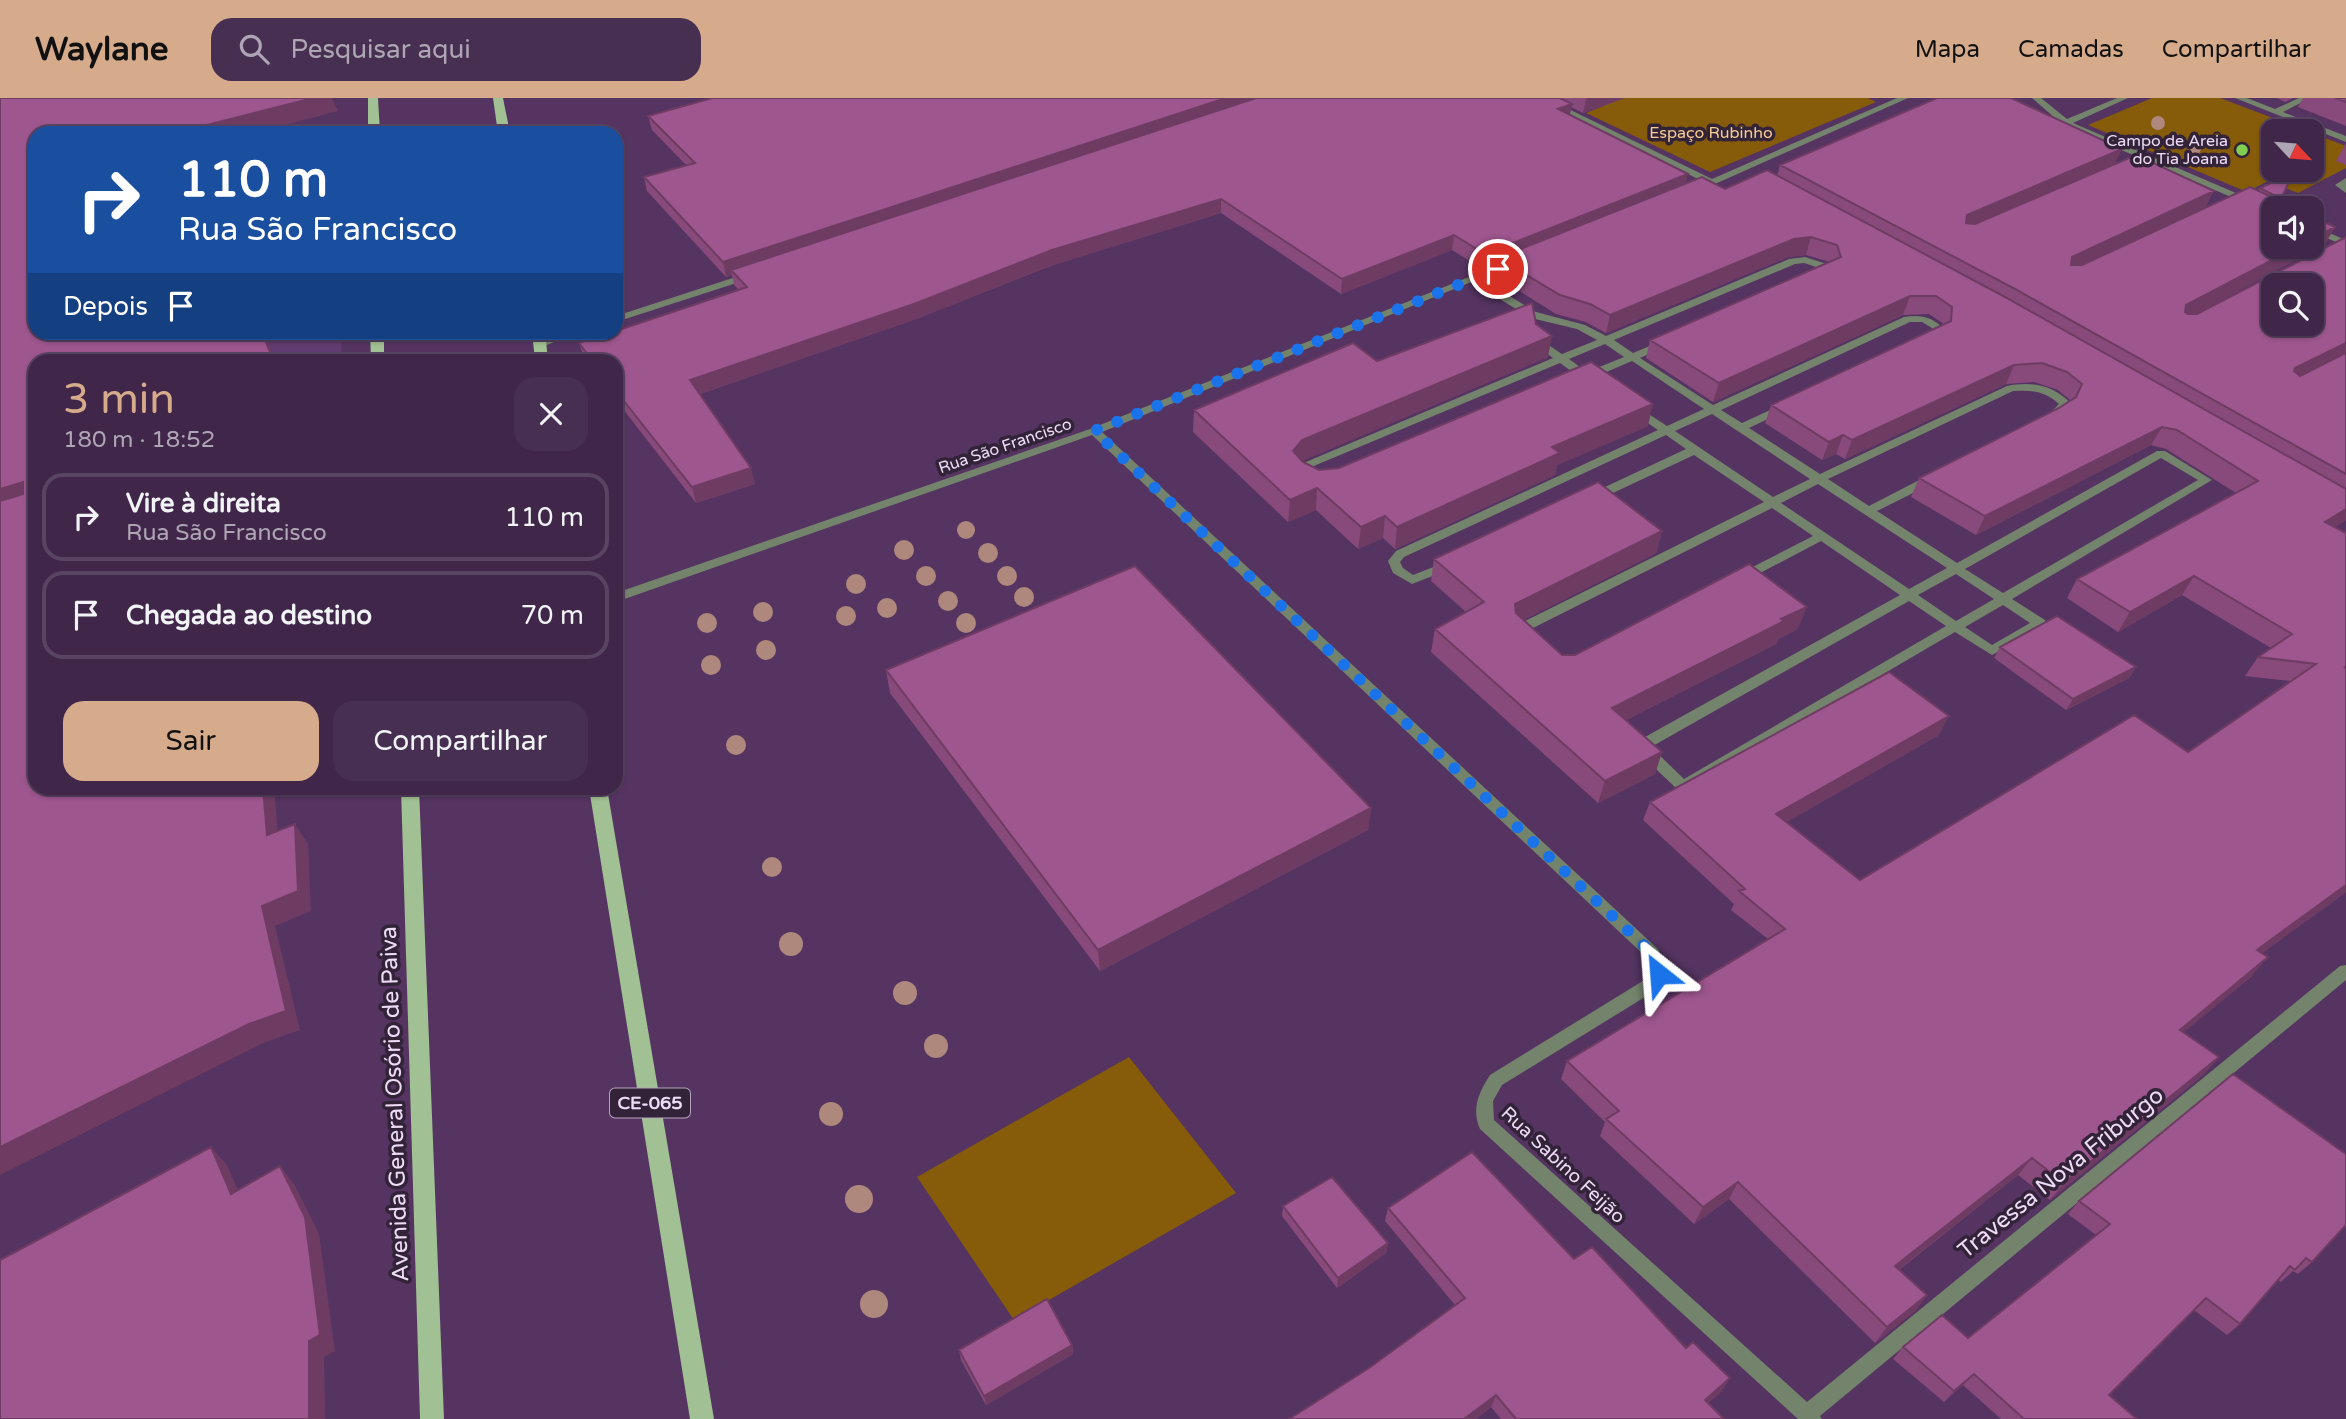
<!DOCTYPE html>
<html lang="pt">
<head>
<meta charset="utf-8">
<style>
	:root { --surface:#40274a; --page:#472f51; --text:#f1f3f6; --muted:#aea5b5; --line:#594462; --accent:#d6ab8b }
	body { margin:0; font-family:"Varela Round",sans-serif; background:var(--page); color:var(--text); height:100vh; display:flex; flex-direction:column; font-size:26px; white-space:nowrap }
	* { box-sizing:border-box; margin:0 }
	p { font-size:23px; color:var(--muted) }
	.icon { flex:none; width:38px; height:38px; fill:none; stroke:currentColor; stroke-width:2; stroke-linecap:round; stroke-linejoin:round }
	.map { position:relative; flex:1; overflow:hidden }
	.details { position:absolute; left:28px; top:256px; width:595px; height:441px; display:flex; flex-direction:column; background:var(--surface); border-radius:21px; box-shadow:0 2px 5px #0004,0 0 0 2px var(--line) }
	.details>* { flex:none }
	.banner { position:absolute; left:28px; top:28px; width:595px; height:214px; border-radius:21px; box-shadow:0 2px 5px #0004,0 0 0 2px var(--line); background:#1a4fa0; color:#fff; overflow:hidden }
	.needle { width:46px; rotate:116deg }
	.buttons { position:absolute; left:2261px; top:21px; display:grid; gap:14px }
	.buttons a { display:grid; place-items:center; width:63px; height:63px; border-radius:14px; background:var(--surface); box-shadow:0 2px 5px #0004,0 0 0 2px var(--line); font-size:35px }
	.pin { position:absolute; display:grid; place-items:center; width:60px; height:60px; color:#fff; margin:-30px; border:4px solid #fff; border-radius:50%; box-shadow:0 2px 7px #0007 }
	.me { position:absolute; width:77px; margin:-38px; rotate:332deg; stroke-linejoin:round; filter:drop-shadow(0 0 5px #0008) }
	.turn { display:flex; align-items:center; gap:24px; height:147px; padding:0 35px; font-size:32px }
	.turn .icon { width:91px; height:91px; stroke-width:2.5 }
	.turn b { display:block; font-size:49px; line-height:60px }
	.then { display:flex; align-items:center; height:66px; padding:0 35px; background:#0003; gap:14px; font-size:26px }
	.round { display:grid; place-items:center; flex:none; width:74px; height:74px; border-radius:21px; background:var(--page) }
	.overview { display:flex; align-items:center; justify-content:space-between; height:119px; padding:0 35px }
	h1 { font-size:42px; font-weight:600; line-height:52px; color:var(--accent) }
	.primary-button { display:flex; gap:14px; margin-top:auto; padding:14px 35px }
	.primary-button a { flex:1; height:80px; border-radius:21px; background:var(--accent); color:#111; font-size:28px; font-weight:600; line-height:80px; text-align:center }
	.primary-button a+a { background:var(--page); color:var(--text) }
	ul { padding:0; list-style:none }
	li { display:flex; align-items:center; gap:21px; height:88px; margin:0 14px 10px; padding:0 21px; border:4px solid var(--line); border-radius:21px }
	li div { flex:1 }
	li b { display:block; font-size:26px }
	li em { font-style:normal }
	header { display:flex; align-items:center; gap:42px; box-sizing:border-box; height:98px; padding:0 35px; background:var(--accent); color:#111 }
	header strong { font-size:33px }
	nav { display:flex; gap:38px; margin-inline-start:auto; font-size:24px }
	.search { width:490px; height:63px; background:var(--page); display:flex; align-items:center; gap:18px; box-sizing:border-box; padding:0 24px; border-radius:21px; color:var(--muted); font-size:26px }
	.map>svg:first-child { display:block }
</style>
</head>
<body>
<header>
<strong>Waylane</strong>
<div class="search"><svg class="icon" aria-label="search" viewBox="0 0 24 24"><circle cx="10" cy="10" r="6"/><path d="M15 15l6 6"/></svg>Pesquisar aqui</div>
<nav><a>Mapa</a><a>Camadas</a><a>Compartilhar</a></nav>
</header>
<div class="map">
<svg width="2346" height="1321" viewBox="0 0 2346 1321">
	<rect width="100%" height="100%" fill="#553462"/>
	<path fill="#613c70" d="M120,235h221l1,27h-307z"/>
	<path fill="#865b09" d="M1623,0h245l8,4 -166,70 -124,-59z
		M2152,0h68l87,33h-34v39h39v-37l34,13v22l-48,25 -30,-12 -21,11 -159,-67z
		M1129,959l107,136 -222,127 -97,-143z"/>
	<g fill="none" stroke-linecap="round" stroke-linejoin="round">
		<path fill="#73836c" fill-rule="evenodd" d="M2032,0h9l26,21 50,-21h11l-55,25 200,86v6l-210,-90z
			M2235,0h12l28,11 24,-11h11l-27,14 63,24v6z
			M2346,80v15l-11,-8z
			M2312,128l34,14v6l-34,-14z
			M1805,159l25,8 3,9 -193,84 73,47 191,-88c16,-3 29,0 40,12l-1,6 -13,7 -5,-3 8,-6 -1,-5 -10,-6h-12l-189,88 21,13 39,-18h8v4l-40,19 71,46 187,-88c24,-5 47,-1 64,18l-15,15 -4,1 -6,-3 13,-13c-14,-13 -27,-14 -46,-13l-185,88 41,27 58,-30h8v6l-58,29 80,52 200,-112h8l47,29 -200,119 33,21 1,3 -1,3 -53,29 -37,-23 -272,159 -5,-1 -42,-40 -2,-4 2,-4 264,-147 -79,-54 -74,39h-8l-2,-3 2,-3 74,-38 -41,-28 -245,123 2,3 -1,3h-10l-6,-7 1,-3 251,-125 -70,-47 -96,45h-8v-6l96,-45 -20,-14 -262,122 -4,5 3,6 10,7 36,-14 4,1 2,3 -2,3 -41,16 -19,-11 -5,-12 8,-10 262,-121 -28,-19v-4h8l29,19 37,-17 -72,-48 -296,127c-17,4 -32,0 -42,-15l7,-9 252,-106 -18,-13 -1,-10h8l2,7 18,12 35,-14 -20,-11 -46,-11 -61,-37v-4h8l58,35 49,13 21,11 183,-77zM1804,165l18,6 1,4 -190,80 -19,-13 181,-76zM1605,246l19,13 -37,15 -18,-13zM1560,265l18,13 -249,106h-11l-12,-9 3,-5zM1712,316l98,65 -37,18 -98,-66zM2161,360l37,22 -195,113 -38,-24zM1818,386l129,84 -38,21 -128,-86zM1956,476l38,25 -38,22 -38,-26zM1909,503l37,25 -262,153 -33,-32zM2003,507l27,18 -38,22 -27,-18z"/>
		<path fill="#73836c" fill-rule="evenodd" d="M1535,0h11l166,81 185,-81h11l-211,94 -3,-1v-4l10,-5z
			M1509,163l9,2 -416,169 556,517 8,19 -8,21 -156,96 -9,16 1,19 313,282 533,-436 6,-1v15l-526,436 2,3h-24l-318,-290c-9,-20 -1,-37 10,-54l156,-96 4,-11 -4,-11 -554,-522 -476,167v-9l474,-164z
			M751,174l4,1v4l-139,45v-6z
			M563,234h17l-36,14h-8l-1,-2z"/>
		<path fill="#a1c093" fill-rule="evenodd" d="M368,0h10l2,35h-12z
			M493,0h10l7,35h-12z
			M370,234h14v28h-13z
			M532,234h13l3,28h-13z
			M401,690h18l25,631h-24z
			M589,690h18l107,631h-24z"/>
	</g>
	<g fill="#ae887c">
		<circle cx="2158" cy="25" r="7"/>
		<circle cx="2174" cy="42" r="7"/>
		<circle cx="2194" cy="50" r="7"/>
		<circle cx="966" cy="432" r="9"/>
		<circle cx="904" cy="452" r="10"/>
		<circle cx="988" cy="455" r="10"/>
		<circle cx="926" cy="478" r="10"/>
		<circle cx="1007" cy="478" r="10"/>
		<circle cx="856" cy="486" r="10"/>
		<circle cx="1024" cy="499" r="10"/>
		<circle cx="948" cy="503" r="10"/>
		<circle cx="887" cy="510" r="10"/>
		<circle cx="763" cy="514" r="10"/>
		<circle cx="846" cy="518" r="10"/>
		<circle cx="707" cy="525" r="10"/>
		<circle cx="966" cy="525" r="10"/>
		<circle cx="766" cy="552" r="10"/>
		<circle cx="711" cy="567" r="10"/>
		<circle cx="736" cy="647" r="10"/>
		<circle cx="772" cy="769" r="10"/>
		<circle cx="791" cy="846" r="12"/>
		<circle cx="905" cy="895" r="12"/>
		<circle cx="936" cy="948" r="12"/>
		<circle cx="831" cy="1016" r="12"/>
		<circle cx="859" cy="1101" r="14"/>
		<circle cx="874" cy="1206" r="14"/>
	</g>
	<path fill="#874a7a" d="M712,0h913l-42,15 -12,-6 -1,8 116,69 39,5 52,-13 3,-11 335,-1 90,44 53,-17 2,-3 33,-15 -13,28 55,26 -10,17 -130,70h2l149,-77v283l-11,7 11,6v359l-84,61 -10,23 -69,56 36,25 -16,18 -153,125 -32,-25 -119,95 28,25 -12,16 -40,32 -146,-144 -35,25 -94,-88 5,-14 -44,-43 6,-18 201,-122 -37,-29 3,-6 -91,-84 7,-18 289,-67 -153,87 74,58 328,-128 102,-71 -45,-5 13,-19 13,-9 -89,-53 -64,37 -51,-34 10,-19 159,-86 -70,-44 -15,-4 -175,90 -65,-38 8,-19 140,-70 11,-8 -12,-10 -24,-8 -28,2 -161,75 -9,-5 -14,6 -57,-37 6,-18 173,-81 -15,-10 -26,1 -190,87 -67,-44 4,-18 180,-78 -24,-7 -18,2 -182,76 -20,-11 -30,-8 -61,-38 2,-13 -14,6 -31,-19 -111,44 -120,-81 -168,52 -137,54 -216,75 55,90 -59,19 -80,-103v-40h-31l-6,-17 160,-53 -5,-5 -2,-10 -6,2 -79,-86 -3,-14 42,-12 -34,-35 -4,-14z
		M2277,0h16l-8,4z
		M2303,0h43v28l-48,-19z
		M2346,45v22l-10,-4z
		M1536,226l12,33 -247,104 18,9 20,-2 309,-42 -91,39 -2,10 -160,74 -12,-11 -25,11 -42,-39 -28,12 -95,-90 1,-22 183,-49z
		M1662,433l-6,22 -133,67 39,35h13l223,-26 -20,10 -2,5 -150,76 36,32 -7,22 -57,29 -167,-151 4,-23 31,-17 -35,-31 3,-22z
		M2000,549l136,20 -7,11 -63,32 -72,-52z
		M886,572l485,138 -3,22 -268,141 -210,-278z
		M2233,976l79,188 -14,12 -5,-3 -12,11 -3,-2 -38,44 -13,11 -33,-25 -85,85 28,24h-136l-38,-34 -19,17 -51,-43 10,-12 65,-9 128,-103 -28,-21 11,-13z
		M1283,1108l105,37 -2,10 -49,35 -55,-72z
		M1388,1110l186,51 148,132 -14,12 16,16h-223l-10,-12 -15,12h-187l80,-51 86,-63 -70,-84z
		M1072,1247l1,9 -87,51 -25,-45 -2,-10z"/>
	<path fill="#6e3c63" d="M313,0h19l6,13 -84,22h-79z
		M1226,0h42l-537,172 1,5 -6,2 -3,-15z
		M1589,0h36l-42,15 3,-14z
		M1572,6l-3,14 -11,-9z
		M2122,51l-8,17 -154,67 7,-18z
		M1688,76l-3,14 -187,70 -1,5 -14,6 2,-15z
		M2214,93l-9,17 -141,67 8,-18z
		M1221,101v14l-168,52 -137,54 -222,77 -4,-16 362,-130z
		M2335,129l-10,17 -148,80 9,-19 111,-58h15v-8z
		M1454,137l-2,15 -111,44 1,-15z
		M1811,139l-5,18 -18,2 -182,76 4,-18 184,-76z
		M1910,198l-7,19 -190,87 6,-19z
		M262,234h2l11,28h-2z
		M1552,238l-4,21 -248,105 -7,-11 9,-11z
		M2346,245v12l-62,32 11,-19z
		M2014,267l-8,19 -161,75 7,-19z
		M1653,306l-5,22 -91,39 -2,10 -160,74 2,-22 155,-80z
		M2162,329l-11,18 -175,90 9,-19z
		M1843,337l-7,19 -14,6 7,-18z
		M751,370l4,16 -59,19 -4,-16z
		M23,384l12,18 -35,13v-24z
		M1317,390l-1,22 -28,12 2,-22z
		M2346,411v11l-34,21 13,-19z
		M1385,418l-2,22 -25,11 3,-22z
		M1662,433l-6,22 -145,73 4,-22z
		M2194,478l-12,19 -64,37 12,-20z
		M1807,509l-9,22 -20,10 -2,5 -170,86 6,-22 169,-89z
		M2136,569l-7,11 -63,32 7,-11z
		M1949,618l-10,19 -171,98 8,-19z
		M1662,654l-7,22 -57,29 7,-22z
		M263,690h11l6,67 -13,-20z
		M1371,710l-3,22 -268,141 -2,-21z
		M295,726l13,20 3,67 -36,15 25,104 -37,13 -263,132v-28l262,-241z
		M2346,787v7l-104,76 15,-18z
		M2268,859l-16,19 -87,72 15,-18z
		M2219,959l-16,18 -153,125 14,-17z
		M211,1049l16,18 20,46 -16,-17z
		M2032,1060l-14,17 -135,107 12,-16z
		M280,1068l14,18 25,50 16,117 -11,6 1,62h-16z
		M1738,1084l-9,17 -35,25 9,-17z
		M1388,1145l-2,10 -49,35 1,-10z
		M1927,1197l-12,16 -40,32 12,-16z
		M1072,1247l1,9 -87,51 -2,-9z
		M1974,1276l-11,11 -19,17 10,-11z
		M1730,1280l-8,13 -24,21 7,-12z
		M1496,1297l-5,12 -15,12h-12z"/>
	<path fill="#9d568e" stroke="#6e3c63" stroke-width="2" fill-rule="evenodd" d="M0,0h313l-138,35h-140v199h227l11,28h-238v428h228l4,47 28,-11 3,67 -36,15 24,105 -37,13 -249,123v-646l23,-7v-12l-23,7z
		M712,0h514l-503,164 -79,-85 51,-14 -47,-47z
		M1256,0h304l12,6 -14,5 130,65 -203,80 -31,-19 -112,44 -121,-80 -169,51 -138,54 -224,76 61,88 -59,19 -76,-96v-31h-24l-13,-17 32,-11h5v-1l131,-44 -16,-17z
		M1937,0h74l111,51 -155,66 -1,8 9,1 161,-69 78,36 -142,66 -1,8h11l168,-78 46,21h-23v39h24l-111,58 -1,7 3,2h9l149,-77v106l-51,25 -1,3 6,5 46,-23v121l-331,-185 -235,-124zM2273,187h39v39h-39z
		M2335,0h11v4z
		M1767,72l238,127 341,192v20l-21,13 21,11v134h-2l2,1v217l-89,65 11,7 -88,73 39,27 -155,126 -32,-25 -137,108 32,29 -40,32 -149,-145 -35,25 -97,-88 13,-8 -52,-50 218,-132 -46,-38 6,-2 -95,-87 239,-130 60,44 -173,98 84,66 274,-165 54,37 128,-88 -58,-7 34,-23 -98,-58 -64,36 -53,-33 181,-98 -81,-51 -15,-3 -177,89 -66,-38 140,-70 17,-11 6,-13 -15,-12 -25,-9 -28,2 -162,75 -9,-5 -14,7 -58,-37 180,-84 1,-14 -16,-11h-26l-191,87 -69,-43 191,-83 -4,-12 -26,-8 -17,2 -184,76 -20,-11 -30,-9 -62,-37 204,-81 23,12z
		M2293,75l-12,26 -21,-11z
		M2312,118l23,11 -23,12z
		M1532,205l4,21 16,12 -250,104 -9,11 10,11 16,8 20,-2 252,-106 62,42 -101,43 8,6 -163,74 -12,-11 -24,11 -44,-39 -27,12 -96,-90 159,-67 24,18z
		M1598,384l64,49 -147,73 1,9 46,42h13l174,-91 58,43 -26,12 3,2 -172,87 50,44 -57,29 -170,-152 49,-27 -50,-43z
		M1135,468l236,242 -273,142 -212,-280z
		M2057,518l79,51 -63,32 -73,-52z
		M2233,976l113,80v71l-34,37 -6,-4 -11,12 -5,-4 -50,58 -34,-26 -97,97 28,24h-113l-50,-45 -20,17 -51,-44 39,-32 26,23 142,-114 -31,-23z
		M211,1049l20,47 49,-28 25,51 15,118 -11,6v78h-309v-159z
		M1472,1054l102,107 18,-12 94,101 7,-6 37,36 -25,22 19,19h-208l-20,-24 -32,24h-175l80,-51 96,-70 -77,-90z
		M1332,1079l56,66 -50,35 -55,-72z
		M1047,1201l25,46 -88,51 -25,-46z"/>
	<g fill="none" stroke-linecap="round" stroke-linejoin="round">
		<path stroke="#1a73e8" stroke-width="12" stroke-dasharray="0 21.6" d="M1498,171l-404,162 558,522 7,10v11"/>
	</g>
	<circle fill="#80d051" stroke="#322338" stroke-width="2.5" cx="2242" cy="52" r="7"/>
	<g text-anchor="middle" dominant-baseline="central" stroke-width="7" stroke-linejoin="round" paint-order="stroke">
		<g font-size="16" fill="#f7cd92" stroke="#322338">
			<text x="1711" y="35">Espaço Rubinho</text>
		</g>
		<g font-size="16" fill="#eedbf6" stroke="#322338" text-anchor="end">
			<text x="2228" y="43">Campo de Areia<tspan x="2228" dy="18">do Tia Joana</tspan></text>
		</g>
		<g font-size="16" fill="#eedbf6" stroke="#322338">
			<text transform="translate(1005 348) rotate(-19)">Rua São Francisco</text>
		</g>
		<rect fill="#322338" stroke="#b6a4bd" stroke-width="2" x="610" y="990.5" width="80" height="29" rx="5"/>
		<g font-size="18" font-weight="bold" fill="#eedbf6">
			<text x="650" y="1005">CE-065</text>
		</g>
		<g font-size="19" fill="#eedbf6" stroke="#322338">
			<text transform="translate(1563 1067) rotate(43)">Rua Sabino Feijão</text>
		</g>
		<g font-size="23" fill="#eedbf6" stroke="#322338">
			<text transform="translate(395 1006) rotate(-92)">Avenida General Osório de Paiva</text>
			<text transform="translate(2061 1075) rotate(-39)">Travessa Nova Friburgo</text>
		</g>
	</g>
</svg>
<div class="buttons">
<a><svg class="needle" viewBox="-14 -14 28 28"><path d="M0-13l5 13h-10z" fill="#e53935"/><path d="M0 13l5-13h-10z" fill="#aea5b5"/></svg></a>
<a><svg class="icon" aria-label="sound" viewBox="0 0 24 24"><path d="M4 9h4l5-4v14l-5-4H4zM17 9q2 3 0 6"/></svg></a>
<a><svg class="icon" aria-label="search" viewBox="0 0 24 24"><circle cx="10" cy="10" r="6"/><path d="M15 15l6 6"/></svg></a>
</div>
<div class="pin" style="left:1498px;top:171px;background:#d93025"><svg class="icon" aria-label="arrive" viewBox="0 0 24 24"><path d="M6 21V4h12l-3 4 3 4H6"/></svg></div>
<svg class="me" style="left:1659px;top:876px" viewBox="-20 -20 40 40"><path d="M0-17L14 15 0 8-14 15z" fill="#1a73e8" stroke="#fff" stroke-width="4"/></svg>
<div class="banner">
<div class="turn"><svg class="icon" aria-label="right" viewBox="0 0 24 24"><path d="M7 20v-9h11M14 6l5 5-5 5"/></svg><div><b>110 m</b>Rua São Francisco</div></div>
<div class="then">Depois<svg class="icon" aria-label="arrive" viewBox="0 0 24 24"><path d="M6 21V4h12l-3 4 3 4H6"/></svg></div>
</div>
<section class="details">
<div class="overview"><div><h1>3 min</h1><p>180 m · 18:52</p></div><a class="round"><svg class="icon" aria-label="close" viewBox="0 0 24 24"><path d="M6 6l12 12M18 6L6 18"/></svg></a></div>
<ul>
<li><svg class="icon" aria-label="right" viewBox="0 0 24 24"><path d="M7 20v-9h11M14 6l5 5-5 5"/></svg><div><b>Vire à direita</b><p>Rua São Francisco</p></div><em>110 m</em></li>
<li><svg class="icon" aria-label="arrive" viewBox="0 0 24 24"><path d="M6 21V4h12l-3 4 3 4H6"/></svg><div><b>Chegada ao destino</b></div><em>70 m</em></li>
</ul>
<div class="primary-button"><a>Sair</a><a>Compartilhar</a></div>
</section>
</div>
</body>
</html>
